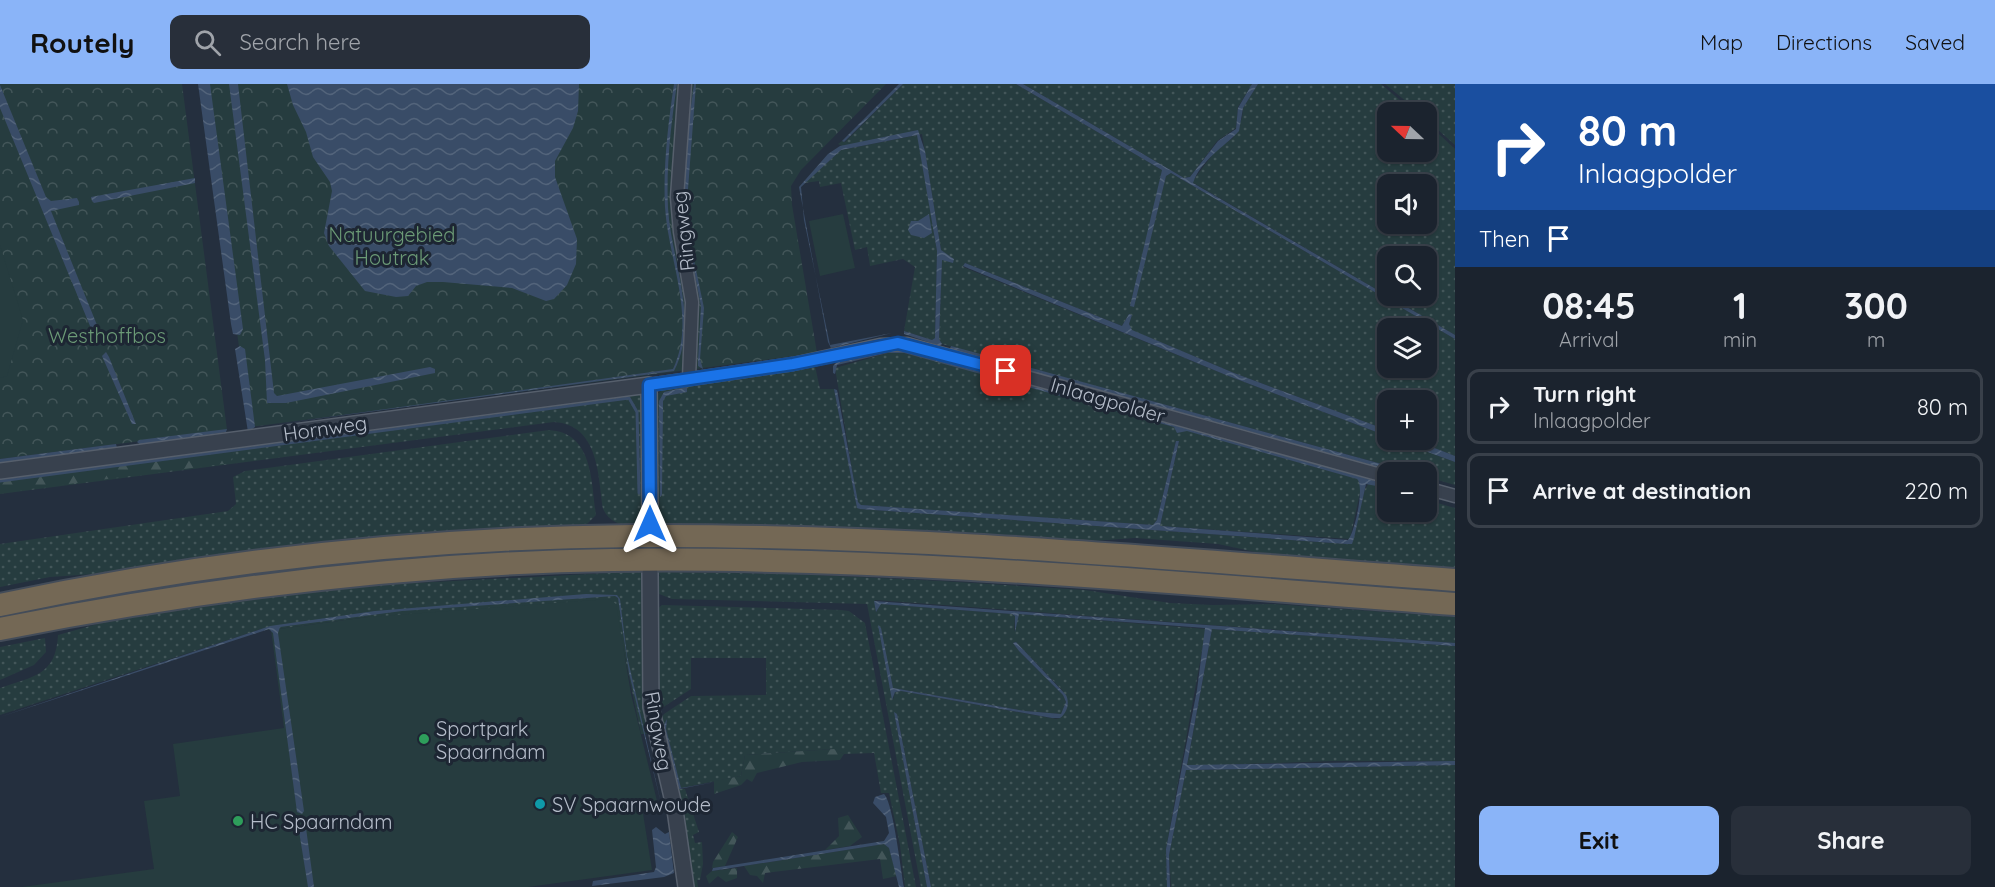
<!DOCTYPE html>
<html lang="en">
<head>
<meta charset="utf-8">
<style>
	:root { --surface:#1b232e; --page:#282f3a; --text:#f1f3f6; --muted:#a0a4aa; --line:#39404a; --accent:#8ab4f8 }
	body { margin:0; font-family:Quicksand,sans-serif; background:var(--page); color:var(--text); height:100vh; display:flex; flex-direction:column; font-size:22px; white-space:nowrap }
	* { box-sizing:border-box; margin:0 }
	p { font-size:20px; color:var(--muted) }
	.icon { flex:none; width:33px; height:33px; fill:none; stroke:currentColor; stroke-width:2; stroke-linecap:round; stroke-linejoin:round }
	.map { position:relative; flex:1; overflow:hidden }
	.details { display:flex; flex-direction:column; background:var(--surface); width:540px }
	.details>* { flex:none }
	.guide { background:#1a4fa0; color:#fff; overflow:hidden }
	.needle { width:39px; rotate:292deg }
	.fabs { position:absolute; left:1377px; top:18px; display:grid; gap:12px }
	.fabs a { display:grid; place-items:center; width:60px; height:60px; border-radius:12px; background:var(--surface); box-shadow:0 2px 4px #0004,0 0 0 2px var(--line); font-size:30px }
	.pin { position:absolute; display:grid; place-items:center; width:51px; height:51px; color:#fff; margin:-26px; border-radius:12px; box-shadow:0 3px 9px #0006 }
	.me { position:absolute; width:66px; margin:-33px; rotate:0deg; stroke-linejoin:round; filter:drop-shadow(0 0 4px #0008) }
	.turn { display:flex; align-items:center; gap:21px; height:126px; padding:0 24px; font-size:27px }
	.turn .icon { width:78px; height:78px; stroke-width:2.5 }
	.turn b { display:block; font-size:42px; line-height:51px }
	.then { display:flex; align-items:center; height:57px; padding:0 24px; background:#0003; gap:12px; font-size:22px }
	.eta { display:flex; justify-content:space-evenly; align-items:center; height:102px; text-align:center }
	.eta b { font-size:36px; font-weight:800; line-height:42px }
	.cta { display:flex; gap:12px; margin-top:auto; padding:12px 24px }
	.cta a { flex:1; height:69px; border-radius:12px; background:var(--accent); color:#111; font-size:24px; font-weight:800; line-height:69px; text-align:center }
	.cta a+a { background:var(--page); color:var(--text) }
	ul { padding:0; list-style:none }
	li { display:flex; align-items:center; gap:18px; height:75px; margin:0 12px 9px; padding:0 12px; border:3px solid var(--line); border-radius:12px }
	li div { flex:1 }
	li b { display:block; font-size:22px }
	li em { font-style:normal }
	header { display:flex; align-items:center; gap:36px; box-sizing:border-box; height:84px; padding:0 30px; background:var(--accent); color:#111 }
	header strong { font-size:28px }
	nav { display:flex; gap:33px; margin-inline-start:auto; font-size:21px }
	.search { width:420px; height:54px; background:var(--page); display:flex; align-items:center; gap:15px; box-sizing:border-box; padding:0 21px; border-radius:12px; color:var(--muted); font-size:22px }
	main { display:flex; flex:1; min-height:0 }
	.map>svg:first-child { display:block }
</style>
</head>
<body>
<header>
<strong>Routely</strong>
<div class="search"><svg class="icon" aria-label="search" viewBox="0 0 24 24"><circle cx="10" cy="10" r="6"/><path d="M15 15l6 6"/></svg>Search here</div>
<nav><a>Map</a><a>Directions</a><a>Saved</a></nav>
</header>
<main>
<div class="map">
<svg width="1455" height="803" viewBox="0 0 1455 803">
	<defs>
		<pattern id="grass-dots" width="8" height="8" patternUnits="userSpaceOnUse" patternTransform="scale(1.5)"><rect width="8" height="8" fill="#263c3f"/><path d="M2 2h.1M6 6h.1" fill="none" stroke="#435659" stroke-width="1.8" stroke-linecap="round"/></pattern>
		<pattern id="forest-firs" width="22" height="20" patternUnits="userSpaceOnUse" patternTransform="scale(1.5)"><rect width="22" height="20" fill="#263c3f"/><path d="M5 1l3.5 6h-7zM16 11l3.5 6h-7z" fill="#435659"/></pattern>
		<pattern id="park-crowns" width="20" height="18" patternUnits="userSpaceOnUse" patternTransform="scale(1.5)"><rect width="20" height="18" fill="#263c3f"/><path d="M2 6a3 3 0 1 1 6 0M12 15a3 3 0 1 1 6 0" fill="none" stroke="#435659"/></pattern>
		<pattern id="water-waves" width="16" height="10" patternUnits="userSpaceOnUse" patternTransform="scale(1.5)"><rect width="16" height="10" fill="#394c67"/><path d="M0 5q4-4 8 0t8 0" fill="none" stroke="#53647b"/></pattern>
	</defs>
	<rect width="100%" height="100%" fill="#242f3e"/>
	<path fill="url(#grass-dots)" fill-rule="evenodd" d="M903,0h113l146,86 -29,137 33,-131 5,-3 284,166v117l-41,-16h12v-40h-38l-1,30 -153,-57 -103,-43 -2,-6 3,-9 -3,-1 -7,12 -157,-63 -2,4 263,108 161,61 1,4h7l60,22v23l-28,-8 -1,-5h-15l-469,-128 -3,-5 3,-80 11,3 -12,-12 -19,-116 -80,12 -4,-2 4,-3 3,1zM1388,244h38v40h-38z
		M1023,0h229l-14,23 -2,21 -19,13 -27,36 -6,1z
		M1258,0h123l33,28h-26v40h38l1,-29 28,26v186l-263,-153 24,-32 17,-12 9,-20 1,-10zM1388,100h38v40h-38zM1388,172h38v40h-38z
		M1385,0h70v61l-28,-25 -1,-8h-7z
		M918,51l19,116 -2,87 -3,2 -28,-9 11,-64 -12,-8 -33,7 -3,-19 -12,3 -14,-67 -21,4 -1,-6 -15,2 37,-33z
		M888,269h15l79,20 376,106 3,9 -11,51 -190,-13 19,-85h-3l-19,79 -4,5 -295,-20 -23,-137z
		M815,282l5,23h14l23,118 3,2 487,35 5,-1 13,-54 4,-6 18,5 1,24h38l1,-12 28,8v61l-195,-16 -42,-9 -83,-6 -42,3 -216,-12 -223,-5v-125l10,-12z
		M642,309l5,131c-18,0 -34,5 -44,-15 -5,-34 -4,-84 -49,-87l-554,72v-18z
		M549,346c44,3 42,50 47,85l-11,11 -112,4 -147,12 -231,32 -45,3 -50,10v-43l228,-33 8,-7 -3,-27 12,-6z
		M647,487l4,163h-10l-20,-96 -253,-21 -97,13 -10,-1 -261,86v-27c33,-12 56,-12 58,-53l57,-16 141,-22 102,-11z
		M657,488l138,2 146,7 144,9 85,13 43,2 61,-1 181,13v26l-580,-43 1,12 5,-8 131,10 3,2 -1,16 5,-18 187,15 -40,220 1,38h-236l-34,-173 -2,3 32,170h-6l-54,-283 -195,-5 -13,-5 -4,-20 6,3zM878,541l15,63 132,23 36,3 5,-12 -3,-7 -44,-44 -6,-8 3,-1 46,48 6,14 -8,14 -4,1 -155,-28 -6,1 -2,8z
		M662,521l179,5 8,1 16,12 51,264h-11l-5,-42 -11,-52h-8l-7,-40 -30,1 -11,-5 -88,6 -4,21 -60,12 -15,-59 1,-10 -4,8 16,62h6l14,43 -6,3 2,8 7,-1 1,22 -3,16h-3l1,7h-6l-33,-165 5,-8 27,-18 75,-1v-37h-75v31l-29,19 -7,-4 1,-94z
		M1212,545l243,17v115h-123l-145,5z
		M45,554l1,14 -12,13 -34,15v-33z
		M1455,681v122h-284l-2,-32 17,-85z"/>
	<path fill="url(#forest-firs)" d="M231,364l4,2 -5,13 -230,30v-16z
		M834,665l10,5 -4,6 -38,2 -45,11 -5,9 -5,-3 -6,6 -27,9v-13l27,-5 4,-21z
		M848,731l14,22 -12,9 -25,4 14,-14 -1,-18z
		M732,748l6,5 -13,29 -13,2 1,-6z
		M884,760l5,4 8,28 -14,3 -3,-20 -115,14 -2,10 -6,-7 -7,-1 -6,-9z
		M737,784v10l-11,4 -8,-6 -9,8 -3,-8 6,-5z"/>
	<path fill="url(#park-crowns)" d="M0,0h182l45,346 -227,29z
		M203,0h683l-85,86 -10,16 1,19 25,148 -567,74z"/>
	<path fill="#263c3f" d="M843,130l12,54 -35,8 -11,-55z
		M0,161l23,75 -16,56 -7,2z
		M609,515l7,5 15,90 27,111 -16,2 10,63 -124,17h-506l132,-18 -10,-68 36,-5 -7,-52 111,-16 -13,-98 97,-13z"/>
	<path fill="url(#water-waves)" d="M198,0h12l33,245 -3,6 -7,-1 -2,-10z
		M229,0h9l36,309 3,3 153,-29 5,2v4l-149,30h-19l-2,-43z
		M287,0h292l-1,27 -5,17 -18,33v16l22,62 -1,25 -9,21 -13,14 -8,2 -34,-13 -69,-6h-16l-11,4 -8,10 -12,1 -31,-6 -36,-45 -5,-13 8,-42 -2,-9 -17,-25 -7,-25 -13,-27z
		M674,0h3c-6,40 -11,83 -9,124 3,52 32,113 6,163l-403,54 402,-56c24,-50 -5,-110 -8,-162 -2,-40 3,-83 9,-123z
		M694,0h2l-9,118 3,39 14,67 -4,51 3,10 -5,-3v-6l3,-54 -14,-70 -3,-34 4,-74z
		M899,0h4l-59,58 -2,-1z
		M1016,0h7l161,94 6,-1 28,-36 18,-12 2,-21 14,-24h6l-15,24 -4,23c-16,17 -38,29 -46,52l262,152v4l-284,-166 -5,3 -32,131 -4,-1 32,-136z
		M0,1l46,112 5,4 26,-3 2,4v3l-28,6 50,124 -3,5 -3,-2 -95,-230z
		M918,46l7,21 16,99 13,9 -1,4 -11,-3 -3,79 3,5 -2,2 -36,-12v-3l28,9 3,-2 2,-87 -20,-116 -76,15 -40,37 3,33 26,125 62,-12 -61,15 -3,-6 -29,-155 29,-33 12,-8z
		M195,94v5l-101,20 -2,-2 -1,-4z
		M929,130l3,19 -8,5 -13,-3 -3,-5 3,-9h7z
		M965,179l157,63 7,-12 3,1 -3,9 3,6 102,43 153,57v6l-161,-61 -263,-109z
		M240,262l5,3 10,78 -7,5 -13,-83z
		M951,262l460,126h-14l-447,-123z
		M902,266l485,134v4l-21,-4 -12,54 -2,6h-5l-487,-35 -3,-1 -23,-119 3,1 21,112 3,3 292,20 4,-5 19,-79h3l-19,85 188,14c7,-8 17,-54 9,-61l-170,-48 -10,2 -3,-6 -270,-74h-16l-51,12 -2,9 -2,-1v-7l4,-4z
		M106,268l3,5 27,67h-4l-30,-68z
		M687,303v5l-21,4 -3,5 -1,94 -2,2 -1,-96 5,-9z
		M227,345l-1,3 -85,13 -4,-3 2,-2z
		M1395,356h19l41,16v6z
		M116,360l1,4 -117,16v-5z
		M586,510l31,1 3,4 7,57 34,147 -32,-130 -11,-75 -3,-2 -213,15 -122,16 -2,6 26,178 -2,3 -5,-2 -24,-179 -4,-4 -269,88 270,-91 105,-15z
		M874,517l581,42v3l-243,-17 -25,136 268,-4v4l-269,5 -17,85 1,32h-3l-1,-38 31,-159 8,-62 -186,-14 -4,18v-16l-3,-2 -131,-10 -5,8z
		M878,541l3,3 12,60 132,23 36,3 5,-12 -3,-7 -44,-44 -6,-8 3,-1 50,53c4,8 1,18 -6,23h-8l-151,-27 -6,1 -3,8z
		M894,628l3,2 34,173h-4z
		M667,635l-1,10 15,59 34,-6 -36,7 -16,-62z
		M884,710c9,8 17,77 20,93h-5l-10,-39 -5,-4 -172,27 1,-3 171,-27 5,-8 -3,-16 -13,-14 2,-6z
		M302,741l4,3 8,59h-6l-9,-56z
		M656,743l9,7 4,-2 5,41 -10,4 -72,9 1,-5 61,-9 2,-5 -4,-37z"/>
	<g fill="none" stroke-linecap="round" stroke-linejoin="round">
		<path stroke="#394c67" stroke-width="3" d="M0,397l629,-83 8,14 2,81"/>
		<g stroke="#565f6c" stroke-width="15">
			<path id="minor" d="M685,0l-8,113 3,35 12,70 -3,76
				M649,301l144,-21 87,-19 27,-1 481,133
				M1426,404l29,8"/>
		</g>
		<g stroke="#565f6c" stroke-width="18">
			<path id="tertiary" d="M0,387l649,-86 1,139
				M650,489l1,134 24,103 11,77"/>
		</g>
		<g stroke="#434c59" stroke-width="26">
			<path id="motorway" d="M0,521c208,-44 421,-67 634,-69 274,-2 548,24 821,44
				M0,545c202,-40 406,-66 612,-69 281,-4 563,23 843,44"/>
		</g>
		<use href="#minor" stroke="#38414e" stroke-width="12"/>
		<use href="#tertiary" stroke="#38414e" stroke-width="15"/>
		<use href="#motorway" stroke="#746855" stroke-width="22"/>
	</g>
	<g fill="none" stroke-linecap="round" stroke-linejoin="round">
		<g stroke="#114b97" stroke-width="15">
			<path id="route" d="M650,440l-1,-139 144,-21 105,-21 108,28"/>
		</g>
		<use href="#route" stroke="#1a73e8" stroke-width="10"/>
	</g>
	<g fill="#2e9e5b" stroke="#1d2633" stroke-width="2">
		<circle cx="424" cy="655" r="6"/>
		<circle cx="238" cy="737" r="6"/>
	</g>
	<circle fill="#0f9aa8" stroke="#1d2633" stroke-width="2" cx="540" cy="720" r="6"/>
	<g text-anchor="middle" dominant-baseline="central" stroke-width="6" stroke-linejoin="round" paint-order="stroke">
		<g font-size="20" fill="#b4bcc9" stroke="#1d2633">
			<text transform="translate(683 147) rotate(-96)">Ringweg</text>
			<text transform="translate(1108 316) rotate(16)">Inlaagpolder</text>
			<text transform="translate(325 344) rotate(-8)">Hornweg</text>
			<text transform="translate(659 647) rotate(80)">Ringweg</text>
		</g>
		<g font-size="20" fill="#6b9a76" stroke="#1d2633">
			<text x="392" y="150">Natuurgebied<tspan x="392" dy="23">Houtrak</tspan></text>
			<text x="107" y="251">Westhoffbos</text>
		</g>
		<g font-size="20" fill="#b4bcc9" stroke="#1d2633" text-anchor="start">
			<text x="436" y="644">Sportpark<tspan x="436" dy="23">Spaarndam</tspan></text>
			<text x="552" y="720">SV Spaarnwoude</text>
			<text x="250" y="737">HC Spaarndam</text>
		</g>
	</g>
</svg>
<div class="fabs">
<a><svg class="needle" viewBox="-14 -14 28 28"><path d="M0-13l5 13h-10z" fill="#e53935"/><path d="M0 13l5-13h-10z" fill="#a0a4aa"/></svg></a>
<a><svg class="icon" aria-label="sound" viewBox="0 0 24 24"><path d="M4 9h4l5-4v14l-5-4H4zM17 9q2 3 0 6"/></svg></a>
<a><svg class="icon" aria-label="search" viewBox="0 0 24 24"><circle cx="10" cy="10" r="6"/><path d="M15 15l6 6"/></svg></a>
<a><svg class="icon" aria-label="layers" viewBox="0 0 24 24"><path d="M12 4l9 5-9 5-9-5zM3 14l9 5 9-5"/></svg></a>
<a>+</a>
<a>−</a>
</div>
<div class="pin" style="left:1006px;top:287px;background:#d93025"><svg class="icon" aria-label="arrive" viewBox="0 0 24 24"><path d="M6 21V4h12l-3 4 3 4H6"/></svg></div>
<svg class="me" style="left:650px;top:440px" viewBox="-20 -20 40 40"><path d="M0-17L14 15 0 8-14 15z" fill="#1a73e8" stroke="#fff" stroke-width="4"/></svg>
</div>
<section class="details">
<div class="guide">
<div class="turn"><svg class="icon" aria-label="right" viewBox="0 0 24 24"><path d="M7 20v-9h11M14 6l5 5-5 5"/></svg><div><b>80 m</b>Inlaagpolder</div></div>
<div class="then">Then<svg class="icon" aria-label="arrive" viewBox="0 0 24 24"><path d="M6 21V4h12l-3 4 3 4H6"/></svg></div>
</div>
<div class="eta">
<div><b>08:45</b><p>Arrival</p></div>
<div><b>1</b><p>min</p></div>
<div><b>300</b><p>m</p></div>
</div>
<ul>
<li><svg class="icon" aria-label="right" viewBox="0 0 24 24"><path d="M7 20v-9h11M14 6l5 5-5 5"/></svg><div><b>Turn right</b><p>Inlaagpolder</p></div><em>80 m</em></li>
<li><svg class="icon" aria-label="arrive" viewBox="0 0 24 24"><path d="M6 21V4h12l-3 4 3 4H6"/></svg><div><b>Arrive at destination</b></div><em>220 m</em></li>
</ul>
<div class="cta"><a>Exit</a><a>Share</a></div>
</section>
</main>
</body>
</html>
